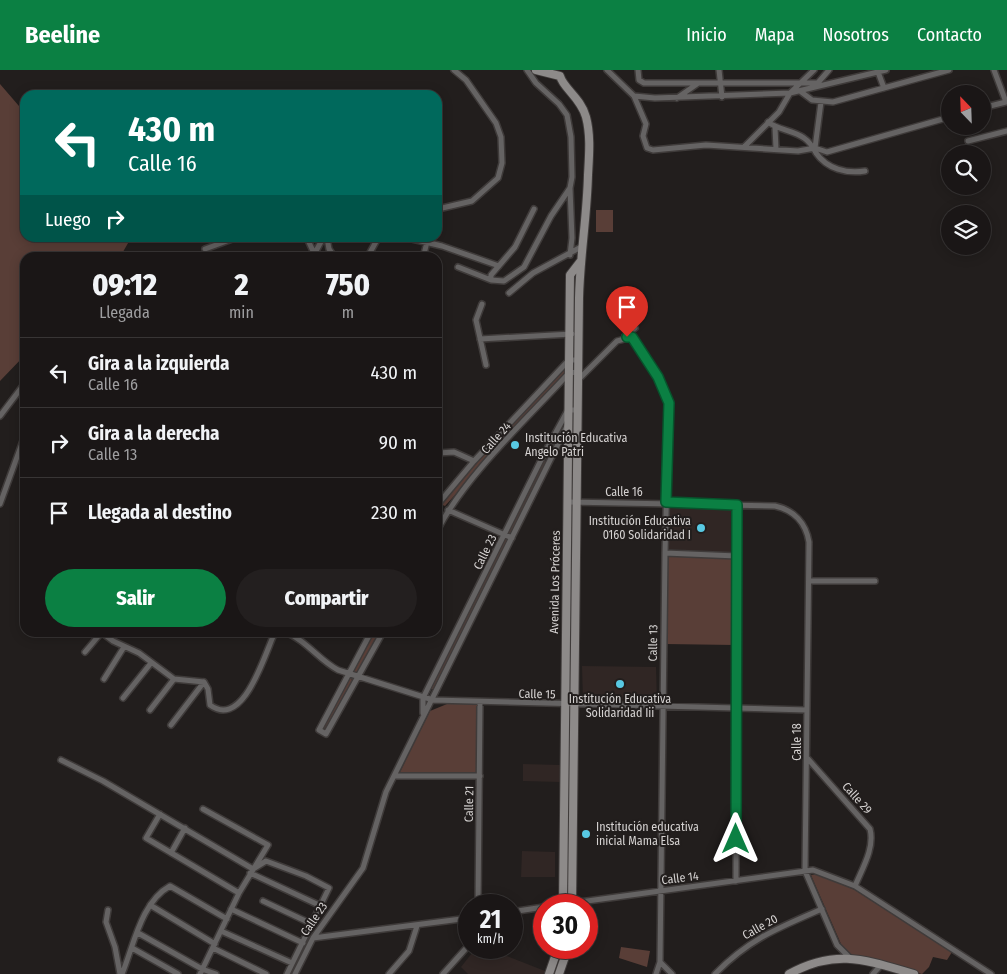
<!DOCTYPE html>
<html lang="es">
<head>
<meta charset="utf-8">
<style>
	:root { --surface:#1a1616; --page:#231f1f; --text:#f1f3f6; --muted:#9f9fa1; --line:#383535; --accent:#0b8043 }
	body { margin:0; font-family:"Fira Sans Condensed",sans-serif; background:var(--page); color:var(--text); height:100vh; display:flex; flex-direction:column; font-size:19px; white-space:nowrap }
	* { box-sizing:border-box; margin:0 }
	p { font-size:16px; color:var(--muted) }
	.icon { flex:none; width:28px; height:28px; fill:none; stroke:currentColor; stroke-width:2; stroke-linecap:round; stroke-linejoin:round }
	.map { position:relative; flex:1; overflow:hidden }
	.details { position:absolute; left:20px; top:182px; width:422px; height:385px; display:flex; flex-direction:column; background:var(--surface); border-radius:15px; box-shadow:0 2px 12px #0003,0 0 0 1px var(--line) }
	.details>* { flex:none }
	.top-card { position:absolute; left:20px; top:20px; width:422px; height:152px; border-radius:15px; box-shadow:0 2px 12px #0003,0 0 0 1px var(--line); background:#00695c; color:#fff; overflow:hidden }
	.needle { width:32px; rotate:337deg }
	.fabs { position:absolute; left:941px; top:15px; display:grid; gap:10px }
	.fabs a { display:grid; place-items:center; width:50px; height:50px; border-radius:50%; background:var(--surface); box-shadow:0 2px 12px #0003,0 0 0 1px var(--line); font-size:25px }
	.speed { position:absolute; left:458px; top:824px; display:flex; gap:10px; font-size:25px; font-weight:700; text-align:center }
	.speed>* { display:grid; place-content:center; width:65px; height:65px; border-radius:50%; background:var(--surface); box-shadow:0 2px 12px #0003,0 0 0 1px var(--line); line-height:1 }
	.speed small { font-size:12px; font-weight:400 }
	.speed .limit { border:8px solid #d22; background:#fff; color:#111 }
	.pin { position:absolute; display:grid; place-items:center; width:42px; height:42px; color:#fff; margin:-51px -21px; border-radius:50% 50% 50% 0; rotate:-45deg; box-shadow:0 0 5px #0007 }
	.pin .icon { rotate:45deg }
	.me { position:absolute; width:55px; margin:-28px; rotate:0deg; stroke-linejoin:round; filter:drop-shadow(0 0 4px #0008) }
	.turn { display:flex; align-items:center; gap:18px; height:105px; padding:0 25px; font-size:22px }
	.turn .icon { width:65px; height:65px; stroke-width:2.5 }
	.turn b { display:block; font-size:35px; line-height:42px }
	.then { display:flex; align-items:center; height:48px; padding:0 25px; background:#0003; gap:10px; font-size:19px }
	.eta { display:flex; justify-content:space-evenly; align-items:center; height:85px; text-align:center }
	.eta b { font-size:30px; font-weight:800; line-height:35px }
	.action { display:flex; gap:10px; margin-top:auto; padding:10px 25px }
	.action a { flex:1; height:58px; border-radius:30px; background:var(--accent); color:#fff; font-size:20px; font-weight:800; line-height:58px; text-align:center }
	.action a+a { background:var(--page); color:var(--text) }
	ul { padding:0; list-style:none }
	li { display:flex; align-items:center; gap:15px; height:70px; padding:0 25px; border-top:1px solid var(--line) }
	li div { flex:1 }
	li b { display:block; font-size:19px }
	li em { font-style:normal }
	header { display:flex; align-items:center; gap:30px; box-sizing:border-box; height:70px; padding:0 25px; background:var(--accent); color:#fff }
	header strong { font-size:24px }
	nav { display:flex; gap:28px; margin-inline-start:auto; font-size:18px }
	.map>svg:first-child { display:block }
</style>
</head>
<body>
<header>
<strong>Beeline</strong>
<nav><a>Inicio</a><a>Mapa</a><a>Nosotros</a><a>Contacto</a></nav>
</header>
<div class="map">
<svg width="1007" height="904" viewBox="0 0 1007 904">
	<rect width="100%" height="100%" fill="#221e1d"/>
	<path fill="#302624" d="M670,436l63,1v46l-65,-4z
		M582,596l74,1 1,36 -74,-2z
		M523,694l37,1v17l-37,-1z
		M522,781l33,1v25h-34z
		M476,878h10l59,23 -1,3h-76l-7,-7z"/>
	<path fill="#593e37" d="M0,14l25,29v125h106l-11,19 -95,1v97l-25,26z
		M596,140h17v22h-17z
		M562,296l3,7 -120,133 -5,-2z
		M572,314h2l1,115 -5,1z
		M544,391l4,2 -36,73 -4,-2z
		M570,434h4l-1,198h-6z
		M505,467l5,3 -75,149h-4z
		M666,486l68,3v86l-69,-1z
		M374,563h6l-22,42 -5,-2z
		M349,608l4,2 -28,49 -4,-2z
		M447,634h30l1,70h-79l31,-63z
		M568,638h3l-2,193h-3z
		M818,804l37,16 97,62 -5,8 -14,-3 -4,10 -7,7 -69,-18 -12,-12 -28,-64 -2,-5z
		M621,877l29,4 -3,16 -28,-9z"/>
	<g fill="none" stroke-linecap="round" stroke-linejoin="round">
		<g stroke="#3f3b3a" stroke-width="8">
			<path id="street" d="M527,0l9,13 23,21 8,11 4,22 1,40 -2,11 -19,28 -27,51 -20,14 -13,-1v-5l24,-28 19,-38
				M607,0l27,26 21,2 135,-5 96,-23
				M638,0l1,10 5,3h173
				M719,0l3,27
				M878,2l6,16
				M816,15l13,-15
				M800,21l12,9 21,2 116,-32
				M634,26l12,28 -3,12 4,12 6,2 53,-5 92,6 17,-3 12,4 123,-35
				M677,28l20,-14
				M982,38l24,-6 -12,-32
				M768,52c10,8 25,8 36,16 6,4 9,9 12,15 11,16 31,21 49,18
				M775,57l1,22
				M968,71l39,-10
				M744,77l35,-35 11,-19 24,-23
				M815,78l6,-46
				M570,118l2,50 -2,17
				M438,139l34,-8 26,-23 4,-15 -1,-26 -5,-14 -30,-43 -12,-10
				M307,168l6,13h3l7,-13
				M327,168l2,11 6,9
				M408,168l34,8 57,20
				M205,179l30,-11
				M367,188l11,-20
				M423,188l4,-16
				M458,197l33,13
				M509,223l24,-20 48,-26
				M482,234l-6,16 10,45
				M625,266l10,-8
				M480,269l92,-5
				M578,310l39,-39 15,-4 26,40 11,26 -4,150 -5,409 -4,12
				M0,346l25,-33
				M438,383l16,-1 20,9
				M568,432l207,4c19,4 31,17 34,36l-4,329 32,74 13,13
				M0,434l25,-69
				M438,434l36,-43 95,-101h10
				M448,440l64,28
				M438,459c28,-54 89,-110 131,-156l9,-1
				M665,483l72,3
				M809,511h66
				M101,562l12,9 26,12 35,26 30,3 4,7 2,16c34,25 55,-52 65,-73
				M285,562c21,8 34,28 53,38l95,30 374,10
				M371,562l-52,98 7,4 57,-102
				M85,582l16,-19
				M104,609l20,-32
				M123,628l28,-35
				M150,640l24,-31
				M423,643v-15l120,-242 25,-46h10
				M171,655l33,-43
				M808,689l62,70c5,19 -8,40 -15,57
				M61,690l42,21 150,88 13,-8 40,15 23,12 -42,86
				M394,706h86
				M160,744l-14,24 93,55
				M171,783l14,-25
				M250,803l71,33
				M736,811l1,-376
				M263,831l49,23
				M150,835l65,39
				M478,835l2,-202
				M558,835l255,-35 42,16 136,88
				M231,839l72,34
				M108,840l-2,12 9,25 5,27
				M511,842l33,-5
				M221,861l71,32
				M138,863l64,36 14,5
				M313,868l156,-20
				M132,878l46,26
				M213,878l53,26
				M660,892l12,12
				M122,904c12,-29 19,-72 48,-88l57,33
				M200,904l39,-81 29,-48 -65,-36
				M295,904l18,-36 50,-70 23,-76 181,-366
				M389,904l20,-23 8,-25
				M443,904l26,-29
				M715,904c34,-35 63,-46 107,-65
				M873,904l8,-9"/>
		</g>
		<g stroke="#3f3b3a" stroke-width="10">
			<path id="secondary" d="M536,0l24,6c3,12 21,22 26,41 5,19 3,39 2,58 -1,41 -8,81 -9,123l-7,607
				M563,835l7,-630 10,-13
				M549,904l9,-26
				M559,904l9,-26
				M789,904c47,-26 77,-14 125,0"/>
		</g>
		<use href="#street" stroke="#656363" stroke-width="5"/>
		<use href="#secondary" stroke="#8d8a89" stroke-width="8"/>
	</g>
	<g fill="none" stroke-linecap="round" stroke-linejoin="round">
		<g stroke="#07532c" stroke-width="12">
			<path id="route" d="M627,267h5l26,40 11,26 -3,99 71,3 -1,334"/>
		</g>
		<use href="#route" stroke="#0b8043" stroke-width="9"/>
	</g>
	<g fill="#58c9e3" stroke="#221e1d" stroke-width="2">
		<circle cx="515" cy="375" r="5"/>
		<circle cx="701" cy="458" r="5"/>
		<circle cx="620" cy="614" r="5"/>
		<circle cx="586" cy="764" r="5"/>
	</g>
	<g text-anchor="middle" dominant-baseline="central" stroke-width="4" stroke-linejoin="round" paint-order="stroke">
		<g font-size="12" fill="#d5d2d1" stroke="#221e1d">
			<text transform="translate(496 368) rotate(-48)">Calle 24</text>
			<text x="624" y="422">Calle 16</text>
			<text transform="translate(485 482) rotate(-64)">Calle 23</text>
			<text transform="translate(555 512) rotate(-89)">Avenida Los Próceres</text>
			<text transform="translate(653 573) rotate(-89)">Calle 13</text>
			<text transform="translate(537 624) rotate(1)">Calle 15</text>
			<text transform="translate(797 672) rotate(-90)">Calle 18</text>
			<text transform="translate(857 728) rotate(48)">Calle 29</text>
			<text transform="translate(469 734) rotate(-89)">Calle 21</text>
			<text transform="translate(680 808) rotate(-7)">Calle 14</text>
			<text transform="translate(314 849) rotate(-56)">Calle 23</text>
			<text transform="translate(760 857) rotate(-29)">Calle 20</text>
		</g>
		<g font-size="12" fill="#d5d2d1" stroke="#221e1d" text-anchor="start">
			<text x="525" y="368">Institución Educativa<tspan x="525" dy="14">Angelo Patri</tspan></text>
			<text x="691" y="451" text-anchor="end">Institución Educativa<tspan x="691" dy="14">0160 Solidaridad I</tspan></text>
			<text x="620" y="629" text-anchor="middle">Institución Educativa<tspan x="620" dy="14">Solidaridad Iii</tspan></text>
			<text x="596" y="757">Institución educativa<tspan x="596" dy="14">inicial Mama Elsa</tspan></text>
		</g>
	</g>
</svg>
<div class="fabs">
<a><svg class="needle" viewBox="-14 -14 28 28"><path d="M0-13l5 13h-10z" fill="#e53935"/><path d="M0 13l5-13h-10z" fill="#9f9fa1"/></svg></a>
<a><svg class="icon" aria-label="search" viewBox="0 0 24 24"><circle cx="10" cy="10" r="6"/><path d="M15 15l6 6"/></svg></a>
<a><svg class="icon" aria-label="layers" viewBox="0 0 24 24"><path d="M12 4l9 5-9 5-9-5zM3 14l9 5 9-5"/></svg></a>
</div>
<div class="speed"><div>21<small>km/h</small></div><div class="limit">30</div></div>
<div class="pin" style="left:627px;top:267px;background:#d93025"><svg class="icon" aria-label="arrive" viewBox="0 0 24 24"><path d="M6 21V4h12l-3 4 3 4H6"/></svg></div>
<svg class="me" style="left:736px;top:769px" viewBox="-20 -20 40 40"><path d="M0-17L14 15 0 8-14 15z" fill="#0b8043" stroke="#fff" stroke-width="4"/></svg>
<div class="top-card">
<div class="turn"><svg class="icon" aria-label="left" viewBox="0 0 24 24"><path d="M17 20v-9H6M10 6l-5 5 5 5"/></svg><div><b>430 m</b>Calle 16</div></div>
<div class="then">Luego<svg class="icon" aria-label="right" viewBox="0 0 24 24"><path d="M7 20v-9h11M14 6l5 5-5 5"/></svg></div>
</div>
<section class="details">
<div class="eta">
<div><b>09:12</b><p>Llegada</p></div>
<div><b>2</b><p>min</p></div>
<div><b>750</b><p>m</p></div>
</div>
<ul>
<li><svg class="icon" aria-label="left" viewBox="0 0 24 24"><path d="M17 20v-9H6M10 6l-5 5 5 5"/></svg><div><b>Gira a la izquierda</b><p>Calle 16</p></div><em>430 m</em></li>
<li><svg class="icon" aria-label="right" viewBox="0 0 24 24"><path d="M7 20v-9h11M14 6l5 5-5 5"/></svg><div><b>Gira a la derecha</b><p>Calle 13</p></div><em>90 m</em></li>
<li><svg class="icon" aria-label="arrive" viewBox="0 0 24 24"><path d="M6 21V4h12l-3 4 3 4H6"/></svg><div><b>Llegada al destino</b></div><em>230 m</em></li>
</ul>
<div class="action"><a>Salir</a><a>Compartir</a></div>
</section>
</div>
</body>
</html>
